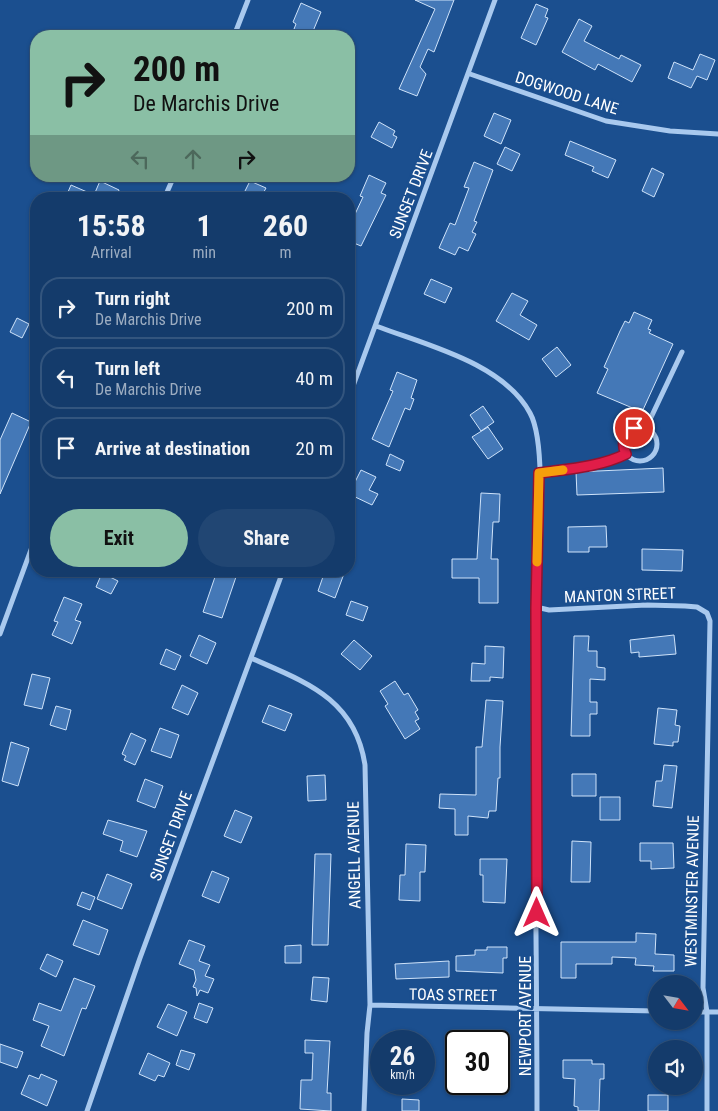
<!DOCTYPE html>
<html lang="en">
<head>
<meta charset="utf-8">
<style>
	:root { --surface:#143b6b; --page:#214673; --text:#f1f3f6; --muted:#9dadc1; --line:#33557e; --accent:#8abfa5 }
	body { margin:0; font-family:"Roboto Condensed",sans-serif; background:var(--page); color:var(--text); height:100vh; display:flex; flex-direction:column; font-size:19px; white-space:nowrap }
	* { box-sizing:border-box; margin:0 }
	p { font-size:16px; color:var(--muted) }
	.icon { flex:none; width:28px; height:28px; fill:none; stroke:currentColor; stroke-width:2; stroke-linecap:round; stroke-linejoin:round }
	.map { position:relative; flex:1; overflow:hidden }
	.details { position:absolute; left:30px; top:192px; width:325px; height:385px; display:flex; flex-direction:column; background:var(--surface); border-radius:20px; box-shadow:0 1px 4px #0004,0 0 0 1px var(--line) }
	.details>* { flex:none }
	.top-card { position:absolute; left:30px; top:30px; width:325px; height:152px; border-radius:20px; box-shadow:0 1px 4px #0004,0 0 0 1px var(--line); background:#8abfa5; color:#111; overflow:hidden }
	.needle { width:32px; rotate:121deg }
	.fabs { position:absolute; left:648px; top:975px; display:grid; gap:10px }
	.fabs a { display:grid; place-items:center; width:55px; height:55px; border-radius:50%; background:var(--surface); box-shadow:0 1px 4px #0004,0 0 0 1px var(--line); font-size:25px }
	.speed { position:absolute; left:370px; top:1030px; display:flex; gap:10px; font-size:25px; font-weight:700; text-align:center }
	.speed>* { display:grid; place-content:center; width:65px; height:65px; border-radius:50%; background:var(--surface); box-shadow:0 1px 4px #0004,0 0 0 1px var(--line); line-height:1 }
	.speed small { font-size:12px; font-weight:400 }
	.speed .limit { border:2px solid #111; border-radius:8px; background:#fff; color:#111 }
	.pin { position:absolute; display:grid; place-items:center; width:42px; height:42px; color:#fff; margin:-21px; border:2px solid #fff; border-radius:50%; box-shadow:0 1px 5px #0007 }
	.me { position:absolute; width:55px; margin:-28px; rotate:0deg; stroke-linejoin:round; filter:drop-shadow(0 0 4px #0008) }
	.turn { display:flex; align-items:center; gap:18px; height:105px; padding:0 20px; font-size:22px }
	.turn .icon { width:65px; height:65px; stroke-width:2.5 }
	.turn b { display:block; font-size:35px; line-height:42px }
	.lanes { display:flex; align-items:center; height:48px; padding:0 20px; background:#0003; justify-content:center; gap:25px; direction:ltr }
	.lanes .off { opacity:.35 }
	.eta { display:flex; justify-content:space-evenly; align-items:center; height:85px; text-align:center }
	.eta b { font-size:30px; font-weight:700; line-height:35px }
	.primary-button { display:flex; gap:10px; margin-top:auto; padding:10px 20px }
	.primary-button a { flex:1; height:58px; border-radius:30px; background:var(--accent); color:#111; font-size:20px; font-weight:700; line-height:58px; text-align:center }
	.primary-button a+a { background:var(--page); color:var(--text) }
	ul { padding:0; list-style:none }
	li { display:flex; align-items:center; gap:15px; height:62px; margin:0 10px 8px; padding:0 10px; border:2px solid var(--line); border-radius:20px }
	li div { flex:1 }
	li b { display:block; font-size:19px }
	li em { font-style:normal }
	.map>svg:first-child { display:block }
</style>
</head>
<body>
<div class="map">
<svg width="718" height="1111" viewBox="0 0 718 1111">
	<rect width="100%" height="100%" fill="#1b4f8f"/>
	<path fill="#4478b7" stroke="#cfe3fa" d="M415,0h39l-20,52 -6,-3 -8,18 6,7 -9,22 -18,-7 36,-80z
		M301,3l20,9 -10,24 -17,-7 2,-5 -3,-2z
		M536,4l12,5 -3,8 3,1 -12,27 -15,-7z
		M579,19l13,7 -8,15 35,18 2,-4 20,10 -9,17 -34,-18 -3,6 -33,-18z
		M700,54l15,6 -8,20 -10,-4 -6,12 -23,-10 6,-16 19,8z
		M494,113l17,7 -10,24 -17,-8z
		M379,122l16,9 -2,4 4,2 -5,11 -21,-11z
		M570,141l46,19 -8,18 -16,-7 2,-4 -29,-12z
		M505,147l15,7 -8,17 -15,-7z
		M474,162l19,8 -19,51 3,1 -5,10 4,2 -8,17 -9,-4 -4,8 -16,-7 11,-25 5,2 14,-37 -5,-1z
		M652,168l12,6 -10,23 -12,-6z
		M369,175l17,8 -5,10 5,2 -25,51 -12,-5v-14l14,-30 -3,-1z
		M100,181l19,9 -3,9h-51l6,-14 23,10z
		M250,181l16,7 -6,11h-8l-9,-4z
		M431,279l21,9 -7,15 -21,-9z
		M512,293l16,8 -8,14 17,10 -8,15 -33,-19z
		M634,312l18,8 -4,9 3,1 -2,3 24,11 -31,68 -45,-19 11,-24 -4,-2 16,-36 5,-10 4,2z
		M17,318l12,6 -7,14 -12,-6z
		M557,347l14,18 -15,12 -14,-18z
		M397,372l20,8 -6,18 3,1 -4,11 -5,-2 -16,39 -17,-8 21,-48 -3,-1z
		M483,406l11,16 -13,9 -11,-16z
		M12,413l19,9 -31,72v-54z
		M488,427l15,22 -15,10 -16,-22z
		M390,454l14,7 -4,10 -14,-6z
		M663,468l1,24 -87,3 -1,-23z
		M361,470l15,7 -7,13 9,4 -6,11 -23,-11z
		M481,493l19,1 -1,28h-6l-2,37h7v44h-19v-25h-27v-19h25z
		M606,526l1,21h-18v5h-21v-25z
		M642,549l41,1 -1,21 -40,-1z
		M217,571h21l-16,47 -19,-6z
		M325,571h20l-10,27 -17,-7z
		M102,573l16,8 -7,13 -15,-7z
		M64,597l18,7 -7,16 6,2 -9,22 -20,-9 6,-13 -4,-1z
		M351,601l17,6 -5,14 -17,-6z
		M199,635l17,8 -9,21 -17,-8z
		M674,635l2,19 -37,3v-5l-8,1 -1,-13z
		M574,636h15l-1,15h9v16l8,1v12l-15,-1v23h7v12h-7v22h-19z
		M354,640l18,16 -12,14 -19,-16z
		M485,646l19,1 -1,31 -13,-1v4h-19l1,-18 13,1z
		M166,649l15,7 -6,14 -15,-6z
		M32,674l18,4 -8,31 -18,-4z
		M395,681l9,14 4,-2 10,17 -3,2 4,7 -4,2 5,8 -15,10 -20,-33 3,-2 -8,-13z
		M182,685l16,8 -10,22 -16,-7z
		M486,700l17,1 -3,46v31h-2l-2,33h-7l-1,7 -20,-2v19h-13v-26l-16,-1 1,-14 36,1v-48h6z
		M269,705l23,9 -7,17 -23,-9z
		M56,706l15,4 -5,20 -16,-5z
		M658,708l19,2 -2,15 5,1 -2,16h-5v4l-19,-2z
		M160,728l19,7 -8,23 -20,-7z
		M131,733l15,7 -11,25 -11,-5 2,-4 -4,-2z
		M11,742l18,6 -11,38 -16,-5z
		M664,765l13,1 -5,42 -19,-2 3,-25h6z
		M572,774h24v22h-24z
		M325,775l1,25 -18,1 -1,-25z
		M145,779l18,7 -8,22 -18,-7z
		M600,797h20v23h-20z
		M235,810l17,7 -11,26 -17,-7z
		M108,820l39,11 -10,26 -17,-6 3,-10 -20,-7z
		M572,841l19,1 -1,40h-19z
		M640,843h33l1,25 -23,1v-8h-11z
		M406,844l20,1 -1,27h-5v29l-21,-1 1,-25h5z
		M315,854h16l-3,91h-16z
		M480,859h27l-2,44 -22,-1v-27h-3z
		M212,871l17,7 -10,25 -17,-7z
		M107,874l25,10 -10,25 -25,-10z
		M82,892l13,5 -5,13 -13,-5z
		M83,920l25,10 -9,25 -26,-10z
		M636,933l20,1 -1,20 19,1v16h-21l1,-5 -19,-1 1,-7 -24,-1v7h-36v14h-15v-36h75z
		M189,940l16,6 -6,15 11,4 -5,11 9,3 -6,14 -8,-3 -3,6 -1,-8 -3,-1 3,-7 -2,-10 -15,-6z
		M301,945v18h-16v-17z
		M487,947h20v11h-4v15l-47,-2v-15l19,-1v-5h12z
		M47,954l16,7 -7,16 -16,-8z
		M449,961v16l-53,2 -1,-15z
		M313,977l16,1 -2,24 -16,-2z
		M74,978l21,8 -9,23 -4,-1 -18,48 -23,-10 8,-20 -16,-6 6,-17 22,8z
		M199,1003l14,5 -6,15 -13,-5z
		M168,1004l19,8 -10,24 -20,-9z
		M305,1040l25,1 -3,52h4v18l-31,-2 1,-29h11l1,-27h-8z
		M0,1044l23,8 -6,16 -17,-6z
		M181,1050l14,4 -6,16 -13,-5z
		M148,1053l22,10 -6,14 -6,-2 -3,6 -16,-7z
		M563,1060h29v4h12v15h-4l-1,32h-21v-4l-4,-1 1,-27 -12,-1z
		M41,1074l16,7 -10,25 -26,-12 8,-19 10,4z
		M648,1095h20v16h-20z
		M402,1099l17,1v11h-17z"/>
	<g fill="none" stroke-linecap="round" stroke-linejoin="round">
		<path stroke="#a9c9ee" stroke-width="5" d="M234,36l14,-36
			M470,74l136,47 64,10 48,3
			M164,199l10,-23
			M376,326c50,19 127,37 154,87 19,34 6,150 6,193 -3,168 1,337 1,505
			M349,397l146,-397
			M623 444a17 17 0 1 1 34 0a17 17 0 1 1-34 0Z
			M646,428l36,-76
			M539,473c28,-4 61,-6 87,-19
			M536,607l13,3 97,-5 39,1 12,1 10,6 3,8 -7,367 4,24v99
			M0,634l36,-98
			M251,658c54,24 104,40 114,107l5,240 -3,28 -3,78
			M370,1005l286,6
			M694,1012h24
			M87,1111l53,-153 143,-387"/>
	</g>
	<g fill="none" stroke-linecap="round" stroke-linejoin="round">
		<g stroke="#92132f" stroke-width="12">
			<path id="route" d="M537,913l-1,-305 3,-135c28,-4 61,-6 87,-19 -5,-11 -2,-20 8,-26"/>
		</g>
		<use href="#route" stroke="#e11d48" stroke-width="9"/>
		<path stroke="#f59e0b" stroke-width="9" d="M537,562l2,-89 24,-3"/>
	</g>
	<g text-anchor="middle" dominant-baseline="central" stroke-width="5" stroke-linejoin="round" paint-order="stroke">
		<g font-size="16" fill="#fff" stroke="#1b4f8f">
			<text transform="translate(567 93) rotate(18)">DOGWOOD LANE</text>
			<text transform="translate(411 194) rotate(-69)">SUNSET DRIVE</text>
			<text transform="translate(620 595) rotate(-2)">MANTON STREET</text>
			<text transform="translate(171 836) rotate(-70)">SUNSET DRIVE</text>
			<text transform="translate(354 855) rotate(-91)">ANGELL AVENUE</text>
			<text transform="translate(692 891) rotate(-89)">WESTMINSTER AVENUE</text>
			<text transform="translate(453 995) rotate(1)">TOAS STREET</text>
			<text transform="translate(525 1016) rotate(-90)">NEWPORT AVENUE</text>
		</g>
	</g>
</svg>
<div class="fabs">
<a><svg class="needle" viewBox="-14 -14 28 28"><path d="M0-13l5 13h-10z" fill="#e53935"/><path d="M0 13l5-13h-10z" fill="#9dadc1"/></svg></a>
<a><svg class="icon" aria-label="sound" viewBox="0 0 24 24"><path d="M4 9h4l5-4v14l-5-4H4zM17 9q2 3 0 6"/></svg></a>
</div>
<div class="speed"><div>26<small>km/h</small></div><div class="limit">30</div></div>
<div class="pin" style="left:634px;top:428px;background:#d93025"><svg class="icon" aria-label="arrive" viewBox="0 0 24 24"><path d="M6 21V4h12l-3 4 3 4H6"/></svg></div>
<svg class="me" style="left:537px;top:913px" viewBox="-20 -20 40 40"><path d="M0-17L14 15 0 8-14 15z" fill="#e11d48" stroke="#fff" stroke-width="4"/></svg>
<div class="top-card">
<div class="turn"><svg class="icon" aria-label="right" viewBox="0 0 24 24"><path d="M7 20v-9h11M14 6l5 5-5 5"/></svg><div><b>200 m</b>De Marchis Drive</div></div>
<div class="lanes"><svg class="icon off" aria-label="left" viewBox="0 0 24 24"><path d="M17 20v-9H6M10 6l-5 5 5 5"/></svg><svg class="icon off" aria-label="ahead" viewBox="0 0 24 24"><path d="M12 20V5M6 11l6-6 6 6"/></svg><svg class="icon" aria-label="right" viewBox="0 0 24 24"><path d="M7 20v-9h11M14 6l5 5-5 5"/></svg></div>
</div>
<section class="details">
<div class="eta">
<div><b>15:58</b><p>Arrival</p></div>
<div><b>1</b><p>min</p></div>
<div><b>260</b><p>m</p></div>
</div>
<ul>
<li><svg class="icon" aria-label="right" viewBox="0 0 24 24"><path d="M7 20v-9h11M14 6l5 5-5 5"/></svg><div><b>Turn right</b><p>De Marchis Drive</p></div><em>200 m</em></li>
<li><svg class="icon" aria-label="left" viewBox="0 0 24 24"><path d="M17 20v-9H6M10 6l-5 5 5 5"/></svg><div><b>Turn left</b><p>De Marchis Drive</p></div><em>40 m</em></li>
<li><svg class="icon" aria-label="arrive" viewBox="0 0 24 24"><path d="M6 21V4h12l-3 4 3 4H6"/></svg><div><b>Arrive at destination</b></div><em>20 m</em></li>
</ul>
<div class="primary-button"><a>Exit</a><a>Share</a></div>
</section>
</div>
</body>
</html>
